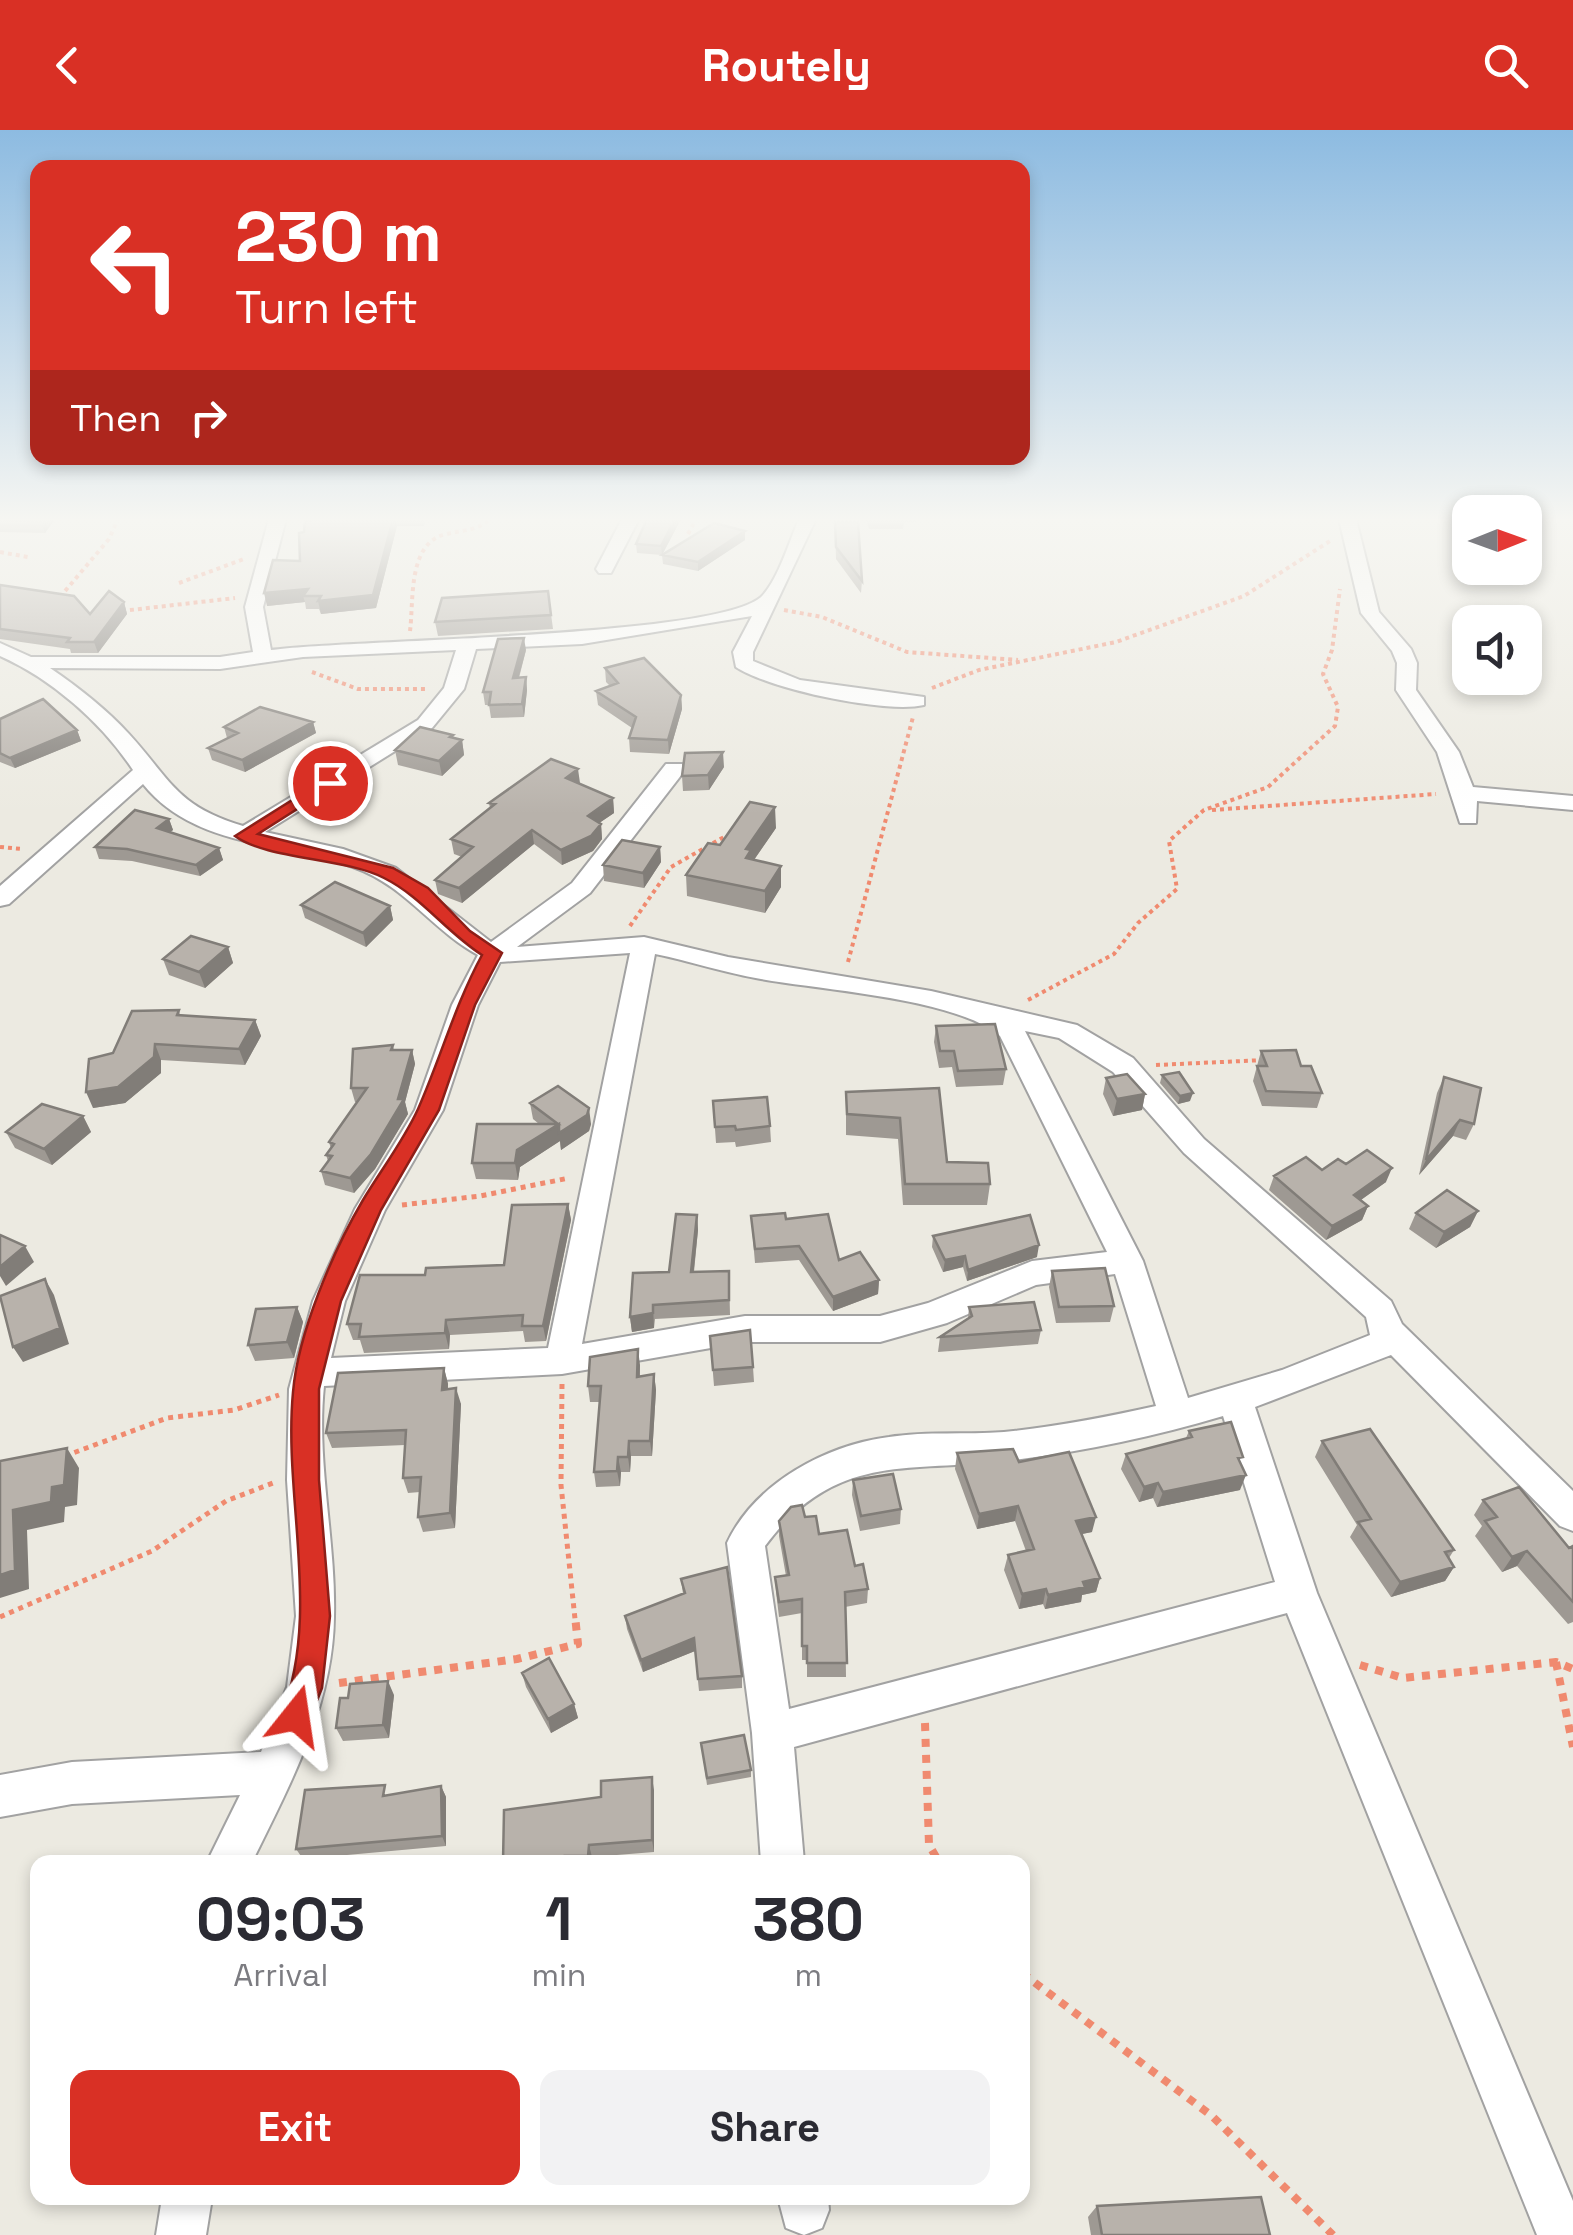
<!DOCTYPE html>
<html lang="en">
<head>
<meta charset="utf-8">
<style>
	:root { --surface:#fff; --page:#f2f2f3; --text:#2b2b33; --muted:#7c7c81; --accent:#d93025 }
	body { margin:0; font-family:"Space Grotesk",sans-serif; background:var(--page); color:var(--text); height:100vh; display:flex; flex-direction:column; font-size:38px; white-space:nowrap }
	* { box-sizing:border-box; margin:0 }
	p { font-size:32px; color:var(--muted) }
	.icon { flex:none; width:55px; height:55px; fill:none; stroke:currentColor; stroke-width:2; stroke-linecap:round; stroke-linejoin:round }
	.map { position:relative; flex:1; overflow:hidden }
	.side { position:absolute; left:30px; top:1725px; width:1000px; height:350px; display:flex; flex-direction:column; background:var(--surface); border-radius:20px; box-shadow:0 5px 15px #0003 }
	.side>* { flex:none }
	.top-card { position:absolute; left:30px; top:30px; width:1000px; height:305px; border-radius:20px; box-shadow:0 5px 15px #0003; background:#d93025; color:#fff; overflow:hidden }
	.needle { width:65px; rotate:89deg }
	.tools { position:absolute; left:1452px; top:365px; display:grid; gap:20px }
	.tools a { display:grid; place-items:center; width:90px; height:90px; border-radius:20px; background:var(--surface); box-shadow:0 5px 15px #0003; font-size:50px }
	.pin { position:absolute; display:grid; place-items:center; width:85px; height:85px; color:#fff; margin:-42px; border:5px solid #fff; border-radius:50%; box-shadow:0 2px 10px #0007 }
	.me { position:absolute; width:110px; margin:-55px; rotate:15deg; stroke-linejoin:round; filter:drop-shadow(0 0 8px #0008) }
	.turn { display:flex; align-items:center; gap:35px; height:210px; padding:0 40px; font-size:45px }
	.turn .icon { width:130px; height:130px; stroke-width:2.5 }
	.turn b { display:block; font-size:70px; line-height:85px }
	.then { display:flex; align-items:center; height:95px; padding:0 40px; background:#0003; gap:20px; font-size:38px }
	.eta { display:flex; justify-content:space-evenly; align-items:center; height:170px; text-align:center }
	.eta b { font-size:60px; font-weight:600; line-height:70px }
	.primary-button { display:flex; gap:20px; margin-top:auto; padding:20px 40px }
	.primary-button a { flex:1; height:115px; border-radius:20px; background:var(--accent); color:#fff; font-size:40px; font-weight:600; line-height:115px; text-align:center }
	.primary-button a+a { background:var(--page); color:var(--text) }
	header { display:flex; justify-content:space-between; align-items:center; height:130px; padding:0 40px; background:var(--accent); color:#fff; font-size:45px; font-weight:600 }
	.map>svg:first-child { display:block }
</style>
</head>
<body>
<header><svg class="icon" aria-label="back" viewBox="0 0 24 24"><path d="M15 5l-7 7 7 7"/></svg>Routely<svg class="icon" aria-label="search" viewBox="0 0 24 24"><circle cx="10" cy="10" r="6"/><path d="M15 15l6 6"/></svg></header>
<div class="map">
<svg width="1573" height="2105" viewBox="0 0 1573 2105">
	<rect width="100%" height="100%" fill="#eceae1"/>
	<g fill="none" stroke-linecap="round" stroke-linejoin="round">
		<g stroke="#a2a2a2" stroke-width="4">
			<path id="minor" d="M269,389h17l-23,88 8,43c78,-11 455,-12 492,-55 16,-18 26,-53 36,-76h17l-63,133v9l47,19 124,17v8c-39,9 -155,-16 -188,-38l-3,-15 19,-36 -170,28 -106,5 -12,40 -32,39 -167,104 78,17 53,19 95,74 81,-59 94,-119h16v10l-92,119 -73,54 127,-10 84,20 203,34 146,34 56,33 71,81 187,162 11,23 171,167v40l-13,-5 -169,-171 -136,52 62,186 256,608v34h-36l-250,-622 -493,134 10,115h-43l-9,-129 -25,-190c28,-60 99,-98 162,-106 38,-6 77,-2 115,-5 51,-5 102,-15 152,-26l-41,-132 -79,11 -89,38 -67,19h-135l-183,32 -238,12c-8,77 12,154 10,231 -1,88 -44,168 -82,245h-45l33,-67 -168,9 -72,13v-42l72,-13 189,-10 26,-65 9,-71 -9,-136 2,-91 24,-88 42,-92 60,-99 37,-105 26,-50c-46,-25 -73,-70 -125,-88 -70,-25 -159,-19 -210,-83l-134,120 -9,2v-20l133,-116c-31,-47 -81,-91 -133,-114v-13l31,14h189l33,-5 -8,-45zM456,520l-12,38 -26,32 -175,106c-67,-20 -72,-46 -114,-92 -23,-25 -51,-47 -79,-66l170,1 83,-12zM630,823l-82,395 -217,10 14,-57 40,-91 58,-100 35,-105 22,-43zM655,824c35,7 70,19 106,25 60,11 195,19 239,57l107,216 -75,9 -104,42 -48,13h-135l-163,28zM1025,901l34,7 54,34 71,81 182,164 4,18 -88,35 -94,28 -45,-137zM1223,1286l52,166 -486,127 -24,-163c72,-97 146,-72 249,-86 71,-9 142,-24 209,-44z
				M622,389h17l-28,54h-12l-3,-4z
				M1339,389h17l23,93 32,37 6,14 -1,27 43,62 14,35 100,9v14l-96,-9 -1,22h-16l-23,-71 -41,-62 1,-27 -5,-12 -31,-38z
				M162,2068h50l-6,37h-50z
				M778,2068h50l1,12 -7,18 -18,7 -18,-7z"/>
		</g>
		<path stroke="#f08a6f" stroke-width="4" stroke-dasharray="4 4" stroke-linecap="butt" d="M688,404l8,-15
			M0,422l28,5
			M179,453l65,-24
			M60,467l49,-58 9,-20
			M784,480l38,7 85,35 111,8
			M122,481l113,-13
			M410,501c4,-30 -3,-88 36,-97 17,-4 31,-3 44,-15
			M312,542l46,17h69
			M932,558l47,-18 137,-28 128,-46 86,-55
			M1212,680l224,-16
			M0,717l22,2
			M630,796l41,-59 53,-30
			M848,832l65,-245
			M1028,870l86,-46 24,-31 39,-34 -8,-48 35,-31 64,-23 67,-61 3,-19 -15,-33 9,-24 8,-61
			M1156,935l109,-5"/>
		<path stroke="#f08a6f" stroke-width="5" stroke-dasharray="5 5" stroke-linecap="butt" d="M402,1075l78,-9 89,-18
			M562,1254l-1,101 14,134
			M65,1326l102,-38 67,-8 45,-15
			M0,1487l152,-66 74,-50 47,-18"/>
		<path stroke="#f08a6f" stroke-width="8" stroke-dasharray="8 8" stroke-linecap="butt" d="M1556,1532l17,85
			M1360,1535l43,13 153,-16 17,7
			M339,1553l178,-24 61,-15 -3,-28
			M925,1593l4,122 10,17
			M1022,1843l190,143 121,119"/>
		<use href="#minor" fill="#fff" fill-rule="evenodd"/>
	</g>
	<path fill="#9e9993" d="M0,389h55l-10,14 -45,-1z
		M323,389h103l-2,7h-27l-21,82 -55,6 -2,-5h-13l-1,-7 -38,4 33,-45 4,-29z
		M647,389h34l-19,36 -25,-2 -1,-9z
		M866,389h51v3h-13l-1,7h-34z
		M835,392l27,59 -1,12 -25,-34z
		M745,401v9l-47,31 -35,-7 -1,-9z
		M0,455l90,29 34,-12 3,12 -29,39h-27l-1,-4 -70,-10z
		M548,461l5,38 -115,7 -3,-14z
		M526,520l-7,28 7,-1 1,13 -3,27 -33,1 -2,-13h-4l-2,-13z
		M605,538l76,27 1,14 -13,45 -39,-2 -1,-14 3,-10 -34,-23 -2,-14 14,-5 -4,-4z
		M0,589l77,11 4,11 -66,27 -15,-6z
		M313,592l3,11 -71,39 -33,-12 -4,-12 19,-10 -3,-11z
		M453,608l9,2 2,15 -22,21 -44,-11 -3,-15z
		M724,637l-15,23 -26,1 -1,-15z
		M580,653l-1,1 34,14 1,15 -15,10 2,1 1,15 -9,12 -31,14 -28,-21 -72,59 -24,-9 -3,-14 27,-23 -8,-3 -3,-15 39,-31 -1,-5z
		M169,689l4,11 -3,2 49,16 4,12 -23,16 -68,-15 -33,-2 -4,-12z
		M776,698l-22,32 27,27 -16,26 -78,-17 -1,-21 34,-30z
		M660,717l1,15 -17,26 -40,-7 -1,-16z
		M301,775l89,1 3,14 -27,27 -61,-29z
		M228,817l5,16 -28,25 -36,-13 -6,-16z
		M179,880l1,5 75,5 6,16 -16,29 -84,-5v13l-36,30 -32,5 20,-55z
		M936,896l70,43 -3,16 -47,2 -4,-20 -13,1 -5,-26z
		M393,915l1,5h18l3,14 -10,38 3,12 -33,55 -21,24 -29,-8 -4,-14 7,-10 -2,-6 5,-6 -2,-7 28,-40h-2l-4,-14z
		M1261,921l40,15 21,27 -5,15 -55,-2 -9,-25z
		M1162,945l28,26 -12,3 -18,-21z
		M1444,947l30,47 -8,16 -13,-4 -34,39 18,-82z
		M1106,948l39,16 -3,16 -29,6 -10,-22z
		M939,958l8,74 43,22 -3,21h-84l-5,-66 -52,-4v-43z
		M713,971l57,25 1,16 -35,5 -1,-5 -19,1z
		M530,973l61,21 -2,7 -28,19 -1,-9 -40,26 -2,13 -42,-1 -4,-16 67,-39 -6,-5z
		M83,986l8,16 -39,33 -37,-17 -9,-16z
		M1346,1034l40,18 -25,18 7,6 -6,14 -36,20 -57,-50 5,-14 48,-6z
		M568,1074l3,16 -25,121 -21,1 -2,-11 -73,4 -1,14 -85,4 -4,-13h-7l-6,-16 78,-49 79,-10z
		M1478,1081l-8,16 -34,21 -27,-19 7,-16z
		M697,1085l1,15 -4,42 35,-1 1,44 -75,4 -1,9 -22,4 -2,-15 39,-45z
		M751,1086l35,3 53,41 40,20 -1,14 -45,17 -34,-51 -44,3z
		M933,1106l104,21 -70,24 -4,-14 -20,5 -11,-25z
		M1052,1141l62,35 -4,16 -54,1 -7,-36z
		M297,1177l6,15 -9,36 -39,3 -7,-16z
		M969,1177l72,23 -3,14 -100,8 2,-15 28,-19z
		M710,1206l43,31 1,15 -40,4z
		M640,1235v12l14,-3 2,16 -4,66h-21l-1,16h-9l-1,14 -24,1 -2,-15 6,-70h-10l-2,-16z
		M444,1238l4,16v5l13,15 -6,124 -32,4 -5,-15 2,-25 -12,1 -5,-15 2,-33 -73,3 -6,-15z
		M1189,1301l51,32v27l-83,17 -4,-9 -14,4 -18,-33 5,-15 60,-16z
		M1322,1311l132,109 -5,8 5,9 -9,14 -54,16 -41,-60 7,-12 -42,-68z
		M957,1323l62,9 73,70 -10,2 18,44 -4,14 -14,3 -1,7 -36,7 -2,-5 -24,5 -15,-39 4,-15 18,-4 -11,-30 -38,8 -22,-60z
		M853,1350l48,29 -1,15 -40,7 -8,-36z
		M1483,1370l86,48 4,-2v76l-5,2 -51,-58 -15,6 -27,-36 7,-10 -8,-11z
		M805,1387l14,17 36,32 13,23 -1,14 -22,4 1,70h-39v-17h-5v-47l-23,4 -3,-25 -1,-15 11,-1 -7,-40v-15z
		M681,1449l61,97v12l-43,3 -4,-40 -52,21 -16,-43 -2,-13 58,-22z
		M522,1543l52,31 4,14 -27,15 -25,-46z
		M394,1565l-5,43 -46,3 -7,-13z
		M701,1613l50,27v7l-44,8z
		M441,1656l5,11v49l-143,13 -7,-10 93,-54z
		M654,1660v62l-62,5 -1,5h-88z
		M1097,2076l173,29h-179l-3,-18z"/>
	<path fill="#817d78" d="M43,389h12l-10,14 -4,-11z
		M393,389h3l1,7 -21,82 -55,6 -3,-13z
		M675,389h6l-19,36 -1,-9z
		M745,401v9l-47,31v-9z
		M308,459l-5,7 2,6 -38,4 -3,-13z
		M124,472l3,12 -29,39 -4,-11z
		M524,508l2,12 -11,41 -2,-13z
		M526,547l1,13 -3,27 -2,-13z
		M681,565l1,14 -13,45 -1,-14z
		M313,592l3,11 -71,39 -3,-12z
		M77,600l4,11 -66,27 -5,-10z
		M453,605l2,12 7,-7 2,15 -22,21 -3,-15 11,-24z
		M723,622l1,15 -15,23 -1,-15z
		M578,639l2,14 -13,9 -1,-14z
		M613,668l1,15 -25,17 -1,-14z
		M775,677l1,21 -25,36 -5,16v-31z
		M169,689l4,11 -12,9 -4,-11z
		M601,694l1,15 -9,12 -31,14 -1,-15z
		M532,700l2,14 -72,59 -3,-15z
		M660,717l1,15 -17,26 -1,-15z
		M219,718l4,12 -23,16 -4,-11z
		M781,736v21l-16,26v-22z
		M390,776l3,14 -27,27 -3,-14z
		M228,817l5,16 -28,25 -6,-16z
		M255,890l6,16 -16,29 -6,-16z
		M155,914l6,16v13l-36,30 -32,5 -7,-16z
		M412,920l3,14 -10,38 3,12 -33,55 -21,24 -4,-15 48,-79z
		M1193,963l-3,8 -12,3 2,-8z
		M1145,964l-3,16 -29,6 4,-17z
		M589,978l2,16 -2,7 -28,19 -1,-9 -40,26 -2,13 -3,-17 2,-13 42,-26z
		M83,986l8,16 -39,33 -8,-16z
		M1460,990l-7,16 -34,39 7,-15z
		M1392,1038l-6,14 -38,27 6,-14z
		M568,1074l3,16 -25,121 -3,-15z
		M1368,1076l-6,14 -36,20 6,-14z
		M1478,1081l-8,16 -34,21 8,-16z
		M697,1085l1,15 -6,57 -1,-15z
		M1039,1115l-2,12 -70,24 1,-11z
		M25,1116l9,16 -28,24 -6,-10v-9z
		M965,1126l-2,11 -20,5 2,-12z
		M45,1149l9,16 15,49 -46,18 -10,-15z
		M879,1150l-1,14 -45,17v-14z
		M653,1175l1,23 -22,4 -2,-15z
		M297,1177l6,15 -9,36 -7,-16z
		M446,1190l4,15 -1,14 -4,-16z
		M638,1219l2,16 -1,28 -2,-16z
		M444,1238l4,16 -1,21 -5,-15z
		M654,1244l2,16 -4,66 -2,-15z
		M456,1258l5,16 -6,124 -5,-15z
		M629,1311l2,15 -1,16 -2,-15z
		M67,1318l12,20 -2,37 -12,2 -1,15 -37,8 2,59 -29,9v-23l13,-65 39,-23z
		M618,1327l3,15 -1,14 -3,-15z
		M1246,1345l-6,15 -83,17 6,-15z
		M1158,1353l-5,15 -14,4 5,-15z
		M1018,1376l-3,15 -38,8 2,-15z
		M1096,1387l-4,15 -20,4 4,-15z
		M1527,1421l-10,15 -15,6 10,-15z
		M1454,1437l-9,14 -54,16 9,-15z
		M1100,1448l-4,14 -14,3 -1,7 -36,7 3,-14 35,-13z
		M1046,1459l-3,15 -24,5 3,-15z
		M694,1508l1,13 -52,21 -2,-12z
		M388,1551l6,14 -5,43 -6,-13z
		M574,1574l4,14 -27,15 -3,-14z
		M652,1647l2,13v62l-2,-12z
		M441,1656l5,11v49l-4,-10z
		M589,1715l3,12 -1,5h-2l-1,-6z"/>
	<path fill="#b8b2ab" stroke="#817d78" stroke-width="2.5" d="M0,389h43l-2,3z
		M323,389h70l-20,76 -55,6 3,-5h-18l5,-7 -44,4 9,-33 27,1 -1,-28 5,-1 1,-11z
		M647,389h28l-14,27 -25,-2z
		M835,392h23l4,59 -26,-34z
		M714,393l31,8 -47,31 -36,-7z
		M0,455l74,11 16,18 19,-23 15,11 -30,40h-27l3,-4 -70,-9z
		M548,461l3,24 -116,7 7,-24z
		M524,508l-11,40 13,-1 -4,27 -33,1 2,-13h-8l15,-53z
		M644,528l37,37 -13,45 -39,-2 7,-21 -40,-26 22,-8 -13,-15z
		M43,569l34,31 -67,28 -10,-5v-34z
		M260,577l53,15 -71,38 -34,-12 30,-15 -14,-6z
		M420,597l33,8 -3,2 12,3 -23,21 -44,-11z
		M723,622l-15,23 -26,1 3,-23z
		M551,629l27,10 -12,9 47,20 -25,18 13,8 -10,12 -30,14 -29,-20 -73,58 -24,-8 38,-33 -22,-8 44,-35 -6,-1z
		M750,672l25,5 -29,42 5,1 -5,8 35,8 -16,25 -79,-16 22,-32 12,2z
		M135,680l34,9 -12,9 62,20 -23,17 -69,-16 -32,-2z
		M622,710l38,7 -17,26 -40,-8z
		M335,752l55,24 -27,27 -62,-28z
		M191,806l37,11 -29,25 -36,-13z
		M179,880l-2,5 78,5 -16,29 -84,-5 -1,13 -36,30 -32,5 3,-33 24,-6 19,-42z
		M995,894l11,45 -48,2 -4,-20h-14l-4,-25z
		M393,915l-2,5h21l-14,49h6l-33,55 -21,24 -29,-7 11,-15 -6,-1 8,-11 -5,-2 38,-54h-16l2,-39z
		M1296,920l5,16h10l11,27 -56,-2 -9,-25h10l-6,-15z
		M1179,942l14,21 -13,3 -18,-21z
		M1127,944l18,20 -28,5 -11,-21z
		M1444,947l37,11 -7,36 -14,-4 -34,40z
		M558,956l31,22 -2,7 -28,18v-9l-42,26 -2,13h-43l5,-39h81l-28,-21z
		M939,958l8,74 41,1 2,21h-85l-5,-66 -53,-4 -1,-22z
		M767,967l3,29 -34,4 -1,-4 -20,1 -2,-26z
		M42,974l41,12 -39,33 -38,-17z
		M1367,1020l25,18 -38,27 14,11 -36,20 -58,-50 32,-19 16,13 16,-11 8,5z
		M1447,1060l31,21 -34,21 -28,-19z
		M568,1074l-25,122h-21l1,-11 -77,5 -1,13 -86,4 2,-13h-14l13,-49h65l1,-7 78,-3 8,-60z
		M785,1083l1,6 42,-5 11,46 21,-8 19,28 -46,17 -34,-51 -44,3 -4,-33z
		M676,1084l21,1 -6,57 38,-1v29l-76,5v8l-23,4 3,-44 36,-1z
		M1030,1085l9,30 -71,25 -3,-14 -20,4 -12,-24z
		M0,1105l25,11 -25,21z
		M1105,1138l9,38 -55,1 -7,-36z
		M45,1149l15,49 -47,19 -13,-51z
		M1034,1172l7,28 -101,7 32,-21 -3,-9z
		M297,1177l-10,35 -39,3 8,-36z
		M750,1200l3,37 -40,3 -3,-34z
		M638,1219l-1,28 17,-3 -4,67h-21l-1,16h-10l-1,14 -23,1 7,-86h-13l2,-29z
		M444,1238l-2,22 14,-2 -6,125 -32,4 3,-40 -18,1 3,-48 -80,3 12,-60z
		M1231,1292l12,35 -5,1 8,17 -83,17 -5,-9 -14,4 -18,-33 66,-17 -3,-6z
		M1370,1299l84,121 -9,2 9,15 -54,15 -42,-60 13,-3 -49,-78z
		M67,1318l-3,37 -12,2 -1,15 -38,8 2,60 -15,5v-114z
		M1013,1319l6,13 50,-10 27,65 -20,4 24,57 -17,4 2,5 -37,8 -2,-6 -24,5 -14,-39 26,-6 -16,-43 -39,8 -22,-61z
		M893,1344l8,35 -40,7 -8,-36z
		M1519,1357l50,61 4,-2v56l-46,-51 -15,6 -27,-36 12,-4 -14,-17z
		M802,1375l3,12 11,-1 3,18 28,-4 8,36 8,-2 5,25 -23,3 2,71h-40v-17h-5v-47l-23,3 -4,-25 14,-2 -10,-54 12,-14z
		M727,1437l15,109 -44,3 -4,-41 -53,22 -16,-44 60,-23 -4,-14z
		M549,1528l25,46 -26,15 -26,-46z
		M388,1551l-5,44 -47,3 4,-30h8l2,-14z
		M744,1605l7,35 -44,8 -6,-35z
		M652,1647v63l-63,5 -1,11h-23l1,6h-63l1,-52 97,-13v-16z
		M385,1655l-2,11 58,-10 1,50 -146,13 9,-59z
		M1261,2067l9,38h-168l-5,-29z"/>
	<linearGradient id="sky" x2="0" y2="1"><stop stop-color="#8dbbe1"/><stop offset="0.57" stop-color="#f6f6f2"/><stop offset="1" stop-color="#f6f6f2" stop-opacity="0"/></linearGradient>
	<rect width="1573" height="684" fill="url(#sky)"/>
	<path fill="#d93025" stroke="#8d1f18" stroke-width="2.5" d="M324,650l14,3 -80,51 135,34 35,20 42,43 32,22 -27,52 -36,105 -58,100 -40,91 -22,88v91l11,136 -8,72 -15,38 -11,4 -11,-4 -4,-10c41,-102 2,-218 12,-324 5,-59 40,-141 70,-192 18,-30 41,-60 55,-91 23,-52 37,-104 64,-154 -36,-23 -60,-58 -98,-77 -38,-20 -119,-19 -149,-42z"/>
</svg>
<div class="tools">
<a><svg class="needle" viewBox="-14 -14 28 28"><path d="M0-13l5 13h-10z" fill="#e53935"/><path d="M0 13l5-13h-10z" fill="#7c7c81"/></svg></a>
<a><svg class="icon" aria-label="sound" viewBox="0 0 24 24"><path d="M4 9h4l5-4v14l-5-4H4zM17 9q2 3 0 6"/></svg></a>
</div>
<div class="pin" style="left:330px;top:653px;background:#d93025"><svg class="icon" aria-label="arrive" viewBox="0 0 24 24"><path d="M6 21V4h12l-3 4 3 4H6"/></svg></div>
<svg class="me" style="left:296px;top:1586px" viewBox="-20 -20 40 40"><path d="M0-17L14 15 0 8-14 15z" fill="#d93025" stroke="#fff" stroke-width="4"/></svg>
<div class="top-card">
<div class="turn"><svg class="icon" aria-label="left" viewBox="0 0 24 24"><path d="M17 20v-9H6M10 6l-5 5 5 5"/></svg><div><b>230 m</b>Turn left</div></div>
<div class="then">Then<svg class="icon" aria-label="right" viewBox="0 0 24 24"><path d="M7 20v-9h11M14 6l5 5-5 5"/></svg></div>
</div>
<section class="side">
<div class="eta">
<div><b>09:03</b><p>Arrival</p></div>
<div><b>1</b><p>min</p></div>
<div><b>380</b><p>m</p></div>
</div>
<div class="primary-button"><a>Exit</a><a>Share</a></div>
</section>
</div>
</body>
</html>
